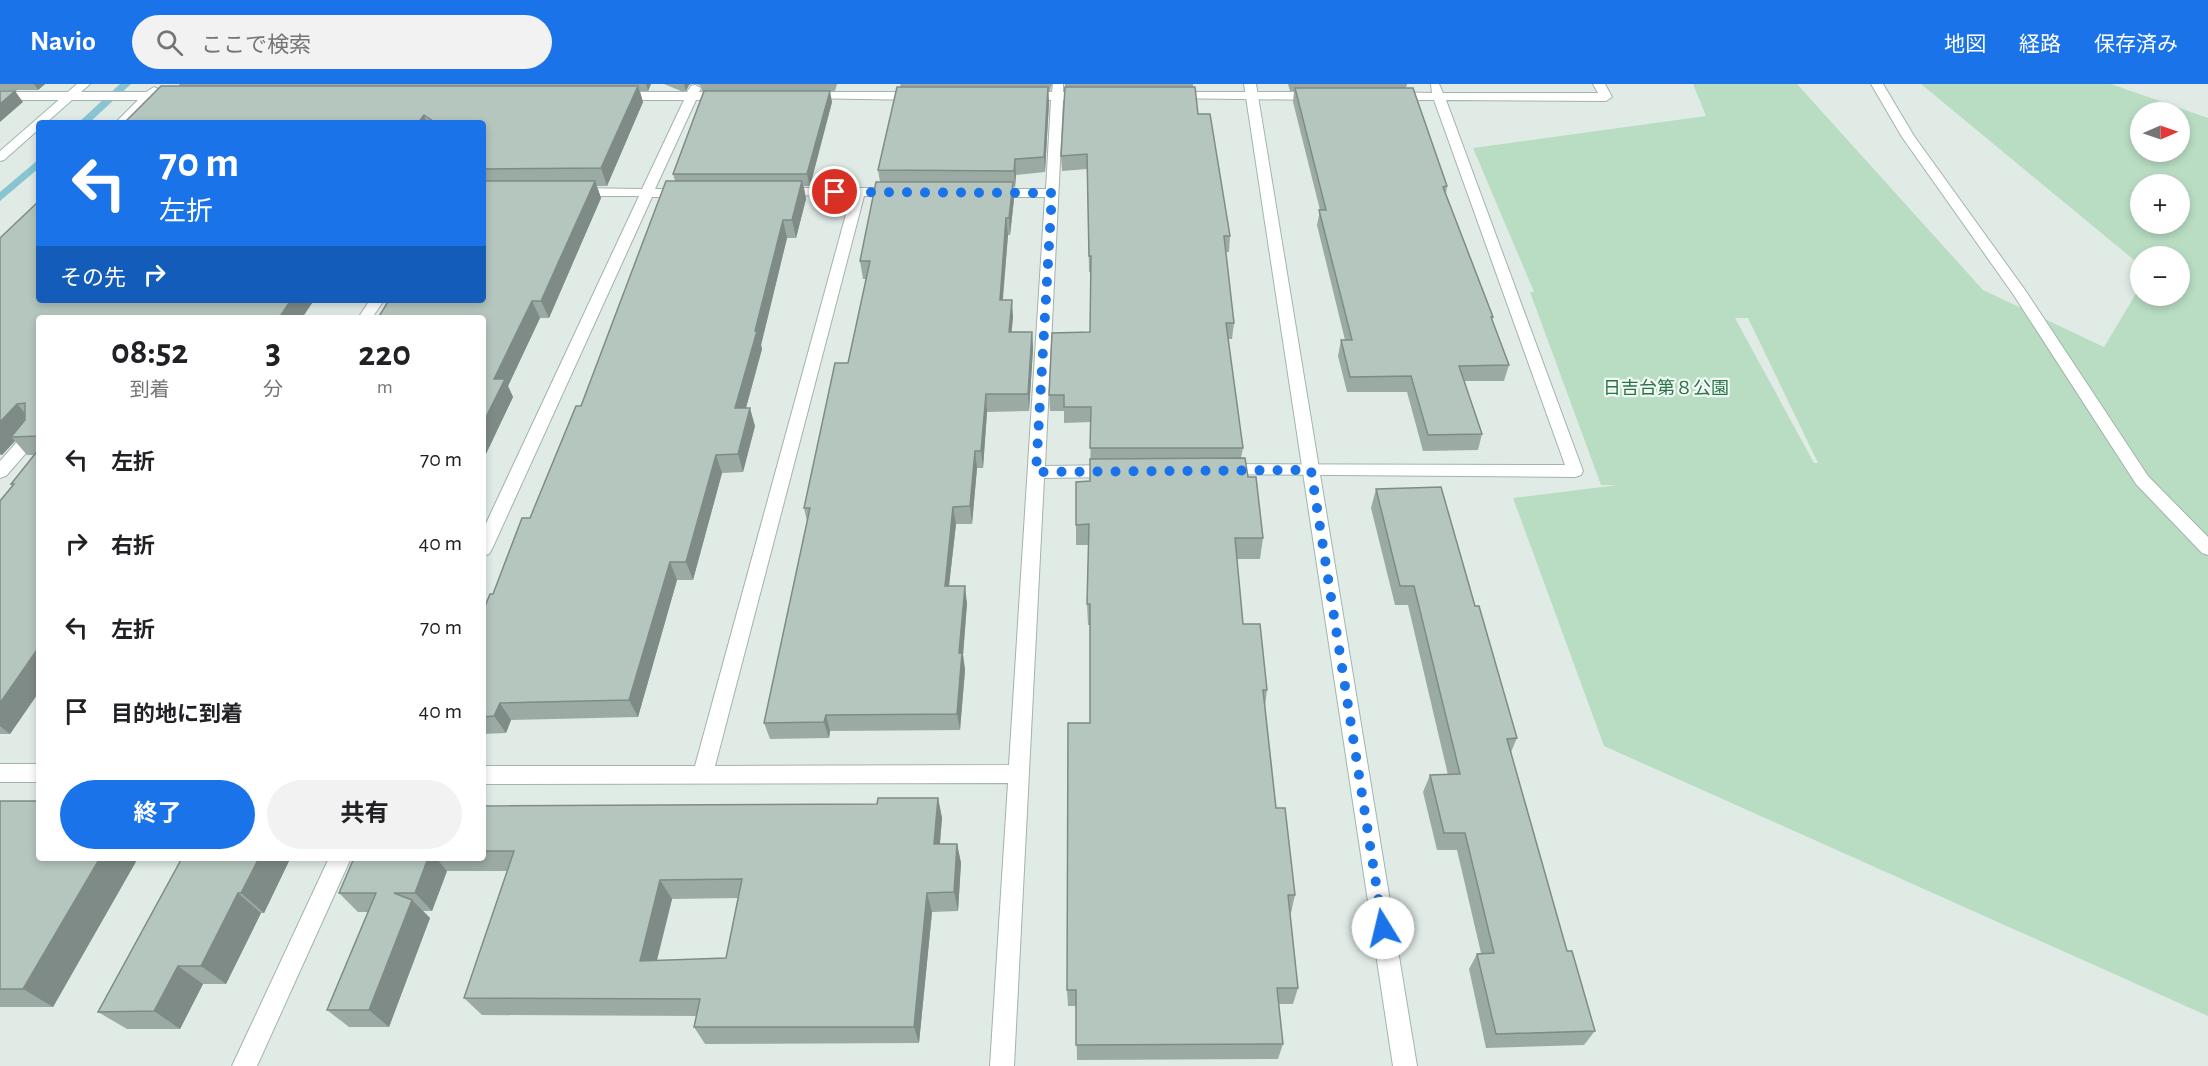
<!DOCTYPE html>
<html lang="ja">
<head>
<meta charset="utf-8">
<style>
	:root { --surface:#fff; --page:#f2f2f2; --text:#202124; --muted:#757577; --accent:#1a73e8 }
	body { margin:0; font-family:"Alegreya Sans","Noto Sans JP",sans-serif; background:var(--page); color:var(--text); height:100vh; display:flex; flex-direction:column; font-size:22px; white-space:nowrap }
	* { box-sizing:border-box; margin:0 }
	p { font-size:20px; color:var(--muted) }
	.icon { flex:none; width:33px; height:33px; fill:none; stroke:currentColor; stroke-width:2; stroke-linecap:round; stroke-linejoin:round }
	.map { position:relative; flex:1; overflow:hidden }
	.panel { position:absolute; left:36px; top:231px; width:450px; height:546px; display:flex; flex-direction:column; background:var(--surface); border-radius:6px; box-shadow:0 3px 9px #0003 }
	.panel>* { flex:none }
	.guide { position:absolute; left:36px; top:36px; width:450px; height:183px; border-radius:6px; box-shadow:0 3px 9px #0003; background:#1a73e8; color:#fff; overflow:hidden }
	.needle { width:39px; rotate:88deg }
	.tools { position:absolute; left:2130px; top:18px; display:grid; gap:12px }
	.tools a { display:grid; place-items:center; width:60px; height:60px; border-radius:50%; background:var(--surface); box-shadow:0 3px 9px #0003; font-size:30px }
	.pin { position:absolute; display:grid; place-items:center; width:51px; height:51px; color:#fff; margin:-26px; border:3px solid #fff; border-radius:50%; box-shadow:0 2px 6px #0007 }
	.me { position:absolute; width:66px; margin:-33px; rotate:351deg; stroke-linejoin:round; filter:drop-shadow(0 0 4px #0008) }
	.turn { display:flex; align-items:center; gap:21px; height:126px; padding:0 24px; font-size:27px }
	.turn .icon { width:78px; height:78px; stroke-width:2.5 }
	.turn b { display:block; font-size:42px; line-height:51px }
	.then { display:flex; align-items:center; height:57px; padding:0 24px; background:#0003; gap:12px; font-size:22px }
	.eta { display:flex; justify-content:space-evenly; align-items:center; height:102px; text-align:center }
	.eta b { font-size:36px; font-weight:700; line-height:42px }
	.action { display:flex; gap:12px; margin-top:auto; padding:12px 24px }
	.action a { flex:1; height:69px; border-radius:36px; background:var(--accent); color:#fff; font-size:24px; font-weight:700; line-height:69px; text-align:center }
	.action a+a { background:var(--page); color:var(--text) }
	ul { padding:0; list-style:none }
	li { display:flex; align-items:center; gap:18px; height:84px; padding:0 24px }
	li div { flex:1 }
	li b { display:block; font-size:22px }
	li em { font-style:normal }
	header { display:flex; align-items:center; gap:36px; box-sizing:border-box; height:84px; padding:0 30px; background:var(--accent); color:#fff }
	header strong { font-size:28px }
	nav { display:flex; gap:33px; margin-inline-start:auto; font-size:21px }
	.search { width:420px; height:54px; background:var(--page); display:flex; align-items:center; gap:15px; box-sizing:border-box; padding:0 21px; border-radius:33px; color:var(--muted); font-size:22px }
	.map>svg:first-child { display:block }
</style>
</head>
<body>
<header>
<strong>Navio</strong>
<div class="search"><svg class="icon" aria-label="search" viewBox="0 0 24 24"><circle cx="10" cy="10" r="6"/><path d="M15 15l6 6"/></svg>ここで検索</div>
<nav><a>地図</a><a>経路</a><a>保存済み</a></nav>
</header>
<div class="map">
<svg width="2208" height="982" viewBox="0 0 2208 982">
	<rect width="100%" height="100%" fill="#e0ebe6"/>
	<path fill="#b9ddc3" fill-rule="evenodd" d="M1693,0h104l186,206 121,57 36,-60v9h40v-40h-40v9l-219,-181h190l97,34v898l-604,-270 -91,-248 105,-13h-17l-71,-193h4l-61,-144 233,-32zM2140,28h40v40h-40zM2140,100h40v40h-40zM1735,234h13l70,145h-4z"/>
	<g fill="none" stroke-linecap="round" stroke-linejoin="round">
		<path fill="#87c5d1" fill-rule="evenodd" d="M120,0h11l-42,39h-11z
			M39,75v9l-39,33v-9z"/>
		<g stroke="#a3b3ad" stroke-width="2">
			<path id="street" d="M1053,0h10v8h24l6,4 -6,4h-24l-18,366 67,-1 6,2 2,4 -2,4 -6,2 -68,1 -30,588h-24l18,-283 -525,1v-18h212l156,-570 -74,-1 -2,-3 7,-4h116l7,4 -7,4h-34l-149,570 294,-1 36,-568h-56l-7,-4 7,-4h57l5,-89h-26l-6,-4 6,-4h27z
				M1431,0h8l4,9h155l-5,-9h12l7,13 -6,4 -160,-1 137,371 -2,4 -6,2 -357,-3 -2,-4 2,-4 6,-2 341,1 -131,-365h-43l-6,-4 6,-4 41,1z
				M1871,0h12l31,52 111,154 123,186 60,61v18l-6,-2 -66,-69 -123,-190 -111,-157z
				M695,1l6,3 -2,4h25l6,4 -6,4h-28l-41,89h30l7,4 -7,4h-33l-160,352 -3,5 -6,2v-26l156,-334h-64l-7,-4 7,-4 67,1 42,-89h-67l-6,-4 6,-4h70l4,-6z
				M154,3l4,2 1,3h16l6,4 -6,4h-23l-24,23h-13l23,-23h-138v-8h146z
				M806,8h113l6,4 -6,4 -117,-2v-4z
				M1172,8h146l6,4 -6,4 -150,-2v-4z
				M370,216h14l-12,18h-14z
				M39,339v15l-33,38 -6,2v-17l33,-37z
				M0,680h39v18h-39z
				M329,774h22l-94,208h-25z"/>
		</g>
		<g stroke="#9fb7af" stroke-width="2">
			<path id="secondary" d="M77,0h13l-44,39h-7v6l-35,31 -4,1v-10z
				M1244,0h12l161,982h-24z"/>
		</g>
		<use href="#street" fill="#fff" fill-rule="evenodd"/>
		<use href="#secondary" fill="#fff" fill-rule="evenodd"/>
	</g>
	<path fill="#9caaa4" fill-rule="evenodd" d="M0,0h45l-7,6h-38z
		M179,0h472l-3,7h-8l3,11 -36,84h-10l4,12 -52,120h-9l-32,68 5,11 -28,59h-2v-333h-359l56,-37z
		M664,0h27l-2,1 -3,6h-5z
		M697,0h140l-2,7h-133l-1,-5z
		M900,0h152l-2,7h-2l1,11 -4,70 -29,3 -1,12h-2l1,12 -4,36h-2l-5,65 10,17 -2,15h21l1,17 -4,62 -42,1 -4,56h-6l-5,56h-16l-7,62 18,17 -4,52 2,15 -5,60 -130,1 -1,7 -59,1 -6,-16 43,-202 -3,-13 44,-145 18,-84h-3l-3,-18 20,-79 -2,-12 23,-83z
		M1065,0h128v3l5,27 32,122 -1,16h-3l8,71 -2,16h-4l15,109 -2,10 7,19 15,61 -3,21h-23l6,65 24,66 -2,16 11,102 19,87 -4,18h-1l8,75 -5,16h-15l5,40 -5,15 -201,1 -1,-54h-8l-1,-16 23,-267v-98h-2l-1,-21 2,-59h-13v-20l14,-44 1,-59 -27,1v-12h-14l-1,-16 41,-63 1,-60h-2l-2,-103 -25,2 -1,-15z
		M1288,0h119l-1,4 41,98 -1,8 47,123 -1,3 17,45 -5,16h-40l18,53 -4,16 -55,1 -16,-59h-60l-9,-36 3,-16h4l-28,-115 3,-15 -27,-108 1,-11h-4z
		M832,18l-22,84h-6l2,13 -10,39h-9l-26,107 1,4 -16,59 9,18 -12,46 -21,1 -29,107h-16l-39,137 -127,3 -5,13 -23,1v-123l10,-17 37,-76 51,-112 94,-225 -2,-7z
		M0,154l39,62h275l-12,18h-263v374l-29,42h-10v-233l12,-15 -1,-2 23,-29h-7l-12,-14 -13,14h-2z
		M1376,405l99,117 42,132 -6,14 56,199 28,80 -11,14 -98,3 -17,-79 8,-15 4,-1 -24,-103h-20l-14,-58 7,-17h18l-40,-170h-13l-24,-97z
		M938,714l4,20 -2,26h17l4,19 -3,48 -26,1 -13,131 -214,1 -11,-17 3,-11 -215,-1 -18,-17 44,-127h-61l-15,40h-9l7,7 -41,109h-40l-22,-17 41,-98h-10l-19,-19 15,-35h129v-52l394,-2zM738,814l-12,60 -69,3 15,-62z
		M0,717l39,57h99l-85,149h-53z
		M182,774h104l3,3 -25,52h-3l-35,71h-23l-23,45h-53l-29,-17z"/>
	<path fill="#7f8b86" d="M34,0h11l-7,6z
		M646,0h5l-3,7z
		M684,0h7l-2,1 -3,6z
		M638,2l5,16 -36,84 -6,-18z
		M1048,3l1,15 -4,70 -1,-15z
		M15,7l8,11 -23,20v-18z
		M830,7l2,11 -22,84 -3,-12z
		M424,31l3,8h-9z
		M1015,75l1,16 -1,12 -1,-16z
		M595,97l6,17 -52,120 -8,-17z
		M802,97l4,18 -10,39 -4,-18z
		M1013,98l1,17 -4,36 -1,-17z
		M1006,134l2,17 -7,82 -1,-17z
		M783,136l4,18 -26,107 1,4 -21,77 -6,-18z
		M113,216h27l-14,18 -13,-16z
		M291,216h23l-12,18h-23z
		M1012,216l1,17 -3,32 -1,-17z
		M532,217l8,17 -32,68 5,11 -28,59 -2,-4v-29l11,-44z
		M1032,248l1,17 -4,62 -1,-17z
		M986,310l1,18 -4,56 -2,-17z
		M17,320l16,18 -22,15 4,4 -13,14 -2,-2v-31z
		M750,324l5,18 -12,46 -5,-18z
		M975,367l2,17 -5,56 -2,-18z
		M716,371l6,18 -29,107 -7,-18z
		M953,423l3,17 -9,79 -2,-17z
		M670,478l7,18 -39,137 -9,-17z
		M965,502l2,17 -4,52 2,15 -5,60 -3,-16 2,-61z
		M39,563v45l-29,42 -10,-8v-23z
		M500,619l11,17 -5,13 -12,-17z
		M826,631l4,16 -1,7 -5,-16z
		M938,714l4,20 -4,45 -4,-19z
		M957,760l4,19 -3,48 -4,-19z
		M100,774h38l-85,149 -30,-18z
		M259,774h27l3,3 -25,52 -23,-20z
		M428,774h8l11,13 -15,40 -17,-18z
		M660,796l12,19 -20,80 -12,-18z
		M238,809l23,20 -35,71 -25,-18z
		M927,809l5,19 -13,131 -5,-16z
		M412,816l18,18 -41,109 -20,-17z
		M178,882l25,18 -23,45 -26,-18z"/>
	<path fill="#b5c6bf" stroke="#7f8b86" stroke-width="1.5" fill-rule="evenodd" d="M161,2h477l-37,82 -118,1v-46h-47l-12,-8 -6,8h-294z
		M897,3h151l-4,70 -29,2 -1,12 -136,-1z
		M1065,3h130l3,27h12l20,122h-6l10,87h-8l17,125h-153l1,-41h-27v-12h-15l3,-62 38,-1 1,-76h-2l-2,-102 -26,2z
		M1295,4h118l34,98 -4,1 50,130h-2l18,48 -50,1 23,68 -54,1 -17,-59 -61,1 -9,-37h11l-33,-130h7z
		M0,7h15l-15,13z
		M704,7h126l-23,83h-134z
		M483,97h112l-54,120h-9l-38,78h11l-22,44v-105h-105l11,-18h94z
		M666,97h136l-10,39h-9l-28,111h2l-22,77h15l-12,46 -22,1 -30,107h-16l-41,138 -129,3 -6,13 -11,1v-106l7,-17h3l29,-76h8l46,-112h5z
		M876,98h137l-4,36h-3l-6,82h12l-3,32h23l-4,62h-42l-5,57h-6l-5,55 -17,1 -8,79h20l-6,67h3l-5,61 -131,1 -2,7 -60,1 46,-215h-6l31,-145h13l22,-102h-10z
		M39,117v99h74v2h19l1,-2h158l-12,18h-240v118l-28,1 14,-17v-17l-8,1 -17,18v-184z
		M39,365v198l-39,56v-202l14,-17h-3z
		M1245,374l3,19h8l7,61h-28l8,86h17l7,66h-4l13,118h9l10,87h-7l10,93h-21l6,56 -207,1v-55h-9l1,-267h22v-119h-3l2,-80 -13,1v-43l14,-1v-22z
		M1441,403l34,119h4l38,132 -10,1 60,212h5l23,80 -99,3 -19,-80 17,-1 -29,-120h-21l-14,-58 30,-1 -46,-188h-14l-24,-97z
		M878,714h60l-4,46h23l-3,48 -27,1 -13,134h-220l6,-28 -236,-1 50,-147h-31v-45l394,-2zM742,795l-16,79 -86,3 20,-81z
		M0,717h39v57h61l-77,131h-23z
		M182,774h77l-18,35h-3l-37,73h-23l-24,45 -56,1z
		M354,774h74l-13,35h-21l18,7 -43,110h-42l49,-117h-37z"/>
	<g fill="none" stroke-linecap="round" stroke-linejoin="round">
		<path stroke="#1a73e8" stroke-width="10" stroke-dasharray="0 18" d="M835,108l217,1 -16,279 275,-2 72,458"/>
	</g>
	<g text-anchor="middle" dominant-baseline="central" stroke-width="4.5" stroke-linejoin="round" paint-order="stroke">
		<g font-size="18" fill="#2a7347" stroke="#f1f8f4">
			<text x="1666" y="305">日吉台第８公園</text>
		</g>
	</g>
</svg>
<div class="tools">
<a><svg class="needle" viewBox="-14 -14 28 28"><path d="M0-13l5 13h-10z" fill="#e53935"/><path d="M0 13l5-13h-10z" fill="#757577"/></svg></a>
<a>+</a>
<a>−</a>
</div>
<div class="pin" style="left:835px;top:108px;background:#d93025"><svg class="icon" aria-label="arrive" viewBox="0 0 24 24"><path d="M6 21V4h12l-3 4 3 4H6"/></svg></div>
<svg class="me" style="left:1383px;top:844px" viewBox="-20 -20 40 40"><circle r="19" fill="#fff"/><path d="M0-13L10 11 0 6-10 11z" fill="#1a73e8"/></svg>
<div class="guide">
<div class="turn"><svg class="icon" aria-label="left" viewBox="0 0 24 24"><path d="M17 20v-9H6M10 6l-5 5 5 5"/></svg><div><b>70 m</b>左折</div></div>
<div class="then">その先<svg class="icon" aria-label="right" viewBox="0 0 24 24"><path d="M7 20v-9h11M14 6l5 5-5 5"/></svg></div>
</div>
<section class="panel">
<div class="eta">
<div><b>08:52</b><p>到着</p></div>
<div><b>3</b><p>分</p></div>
<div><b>220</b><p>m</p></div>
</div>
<ul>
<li><svg class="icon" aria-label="left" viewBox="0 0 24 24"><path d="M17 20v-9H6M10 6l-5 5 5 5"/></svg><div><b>左折</b></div><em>70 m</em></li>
<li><svg class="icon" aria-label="right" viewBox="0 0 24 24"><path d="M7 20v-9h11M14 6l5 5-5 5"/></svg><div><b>右折</b></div><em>40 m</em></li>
<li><svg class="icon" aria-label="left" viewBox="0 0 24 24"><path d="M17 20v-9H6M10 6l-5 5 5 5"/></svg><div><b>左折</b></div><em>70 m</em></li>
<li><svg class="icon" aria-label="arrive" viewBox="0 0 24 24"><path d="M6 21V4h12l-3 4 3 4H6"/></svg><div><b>目的地に到着</b></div><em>40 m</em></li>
</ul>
<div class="action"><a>終了</a><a>共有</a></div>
</section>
</div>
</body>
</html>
